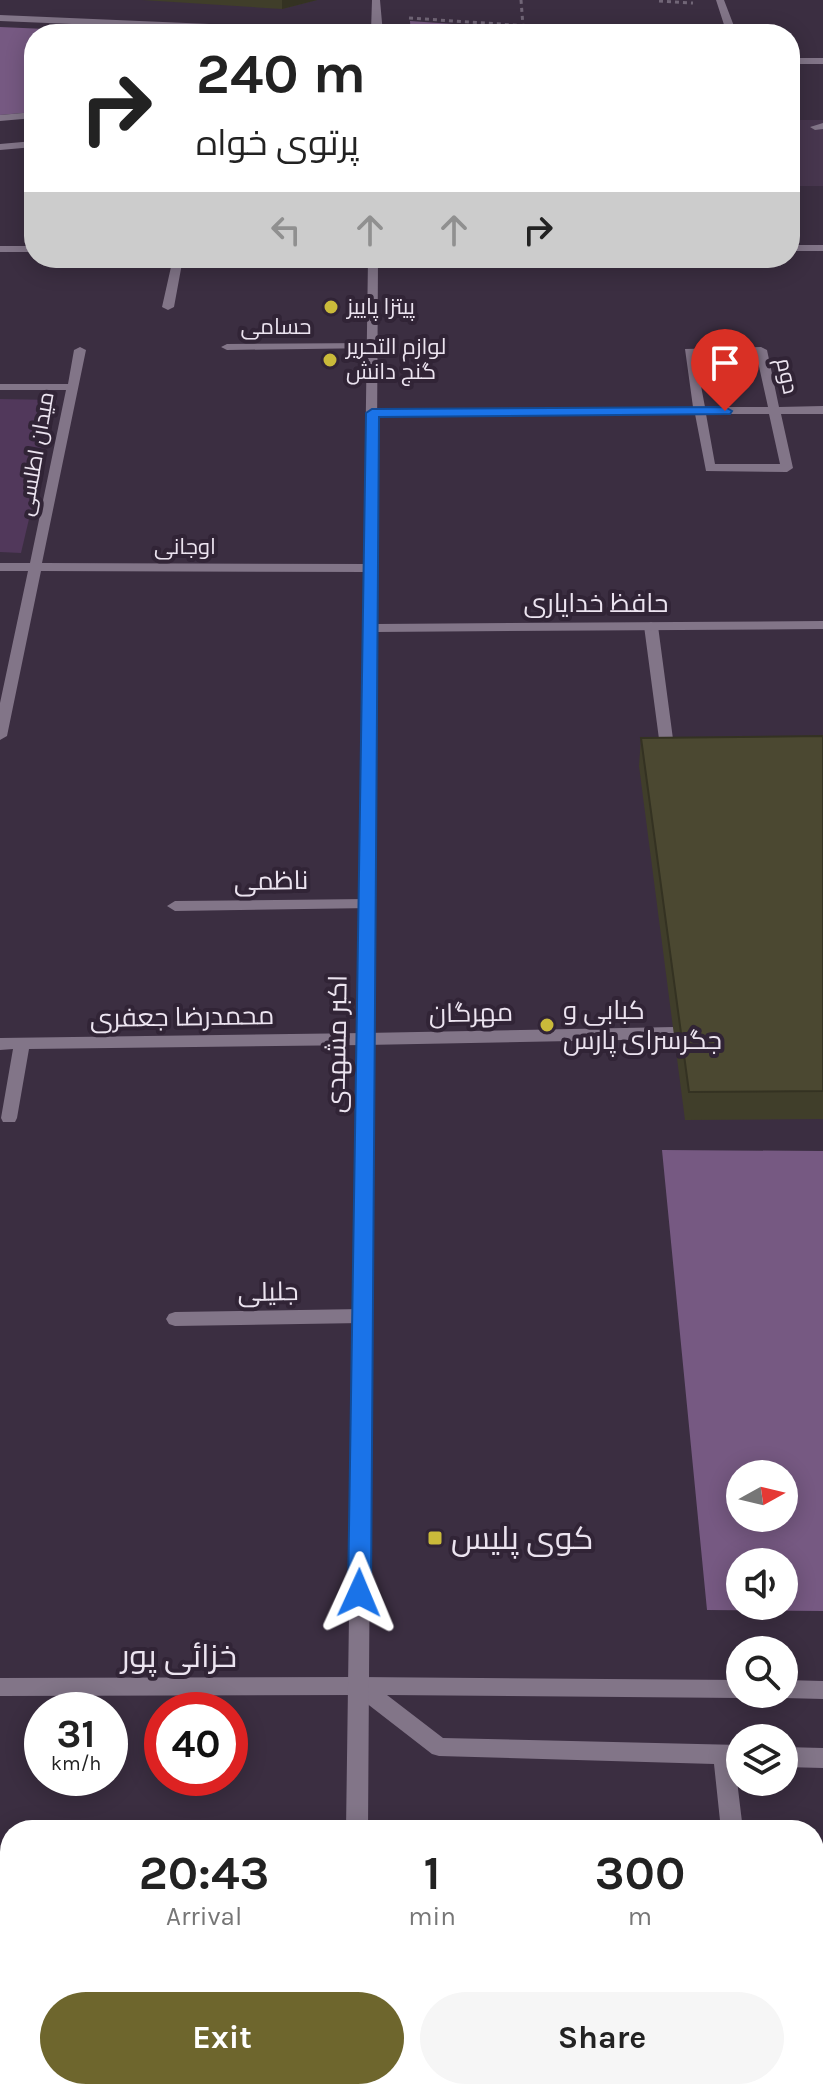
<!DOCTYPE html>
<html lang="en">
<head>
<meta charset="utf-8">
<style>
	:root { --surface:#fff; --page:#f6f6f6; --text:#222; --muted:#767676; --accent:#6e662d }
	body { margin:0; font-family:Karla,Cairo,sans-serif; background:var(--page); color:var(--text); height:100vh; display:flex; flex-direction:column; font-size:30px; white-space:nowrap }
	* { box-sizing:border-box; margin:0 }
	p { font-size:26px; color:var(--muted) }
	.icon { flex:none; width:44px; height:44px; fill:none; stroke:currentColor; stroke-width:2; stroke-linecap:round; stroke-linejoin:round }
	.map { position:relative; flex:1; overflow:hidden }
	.details { position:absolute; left:0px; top:1820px; width:824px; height:280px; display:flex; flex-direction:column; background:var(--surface); border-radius:32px 32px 0 0; box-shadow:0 4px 20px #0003 }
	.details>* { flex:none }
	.banner { position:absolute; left:24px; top:24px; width:776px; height:244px; border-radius:32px; box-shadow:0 4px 20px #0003; background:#fff; color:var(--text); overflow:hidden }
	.needle { width:52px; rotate:82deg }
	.tools { position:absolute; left:726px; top:1460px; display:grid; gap:16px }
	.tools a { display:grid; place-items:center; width:72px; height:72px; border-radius:50%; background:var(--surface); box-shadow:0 4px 20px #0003; font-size:40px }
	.speed { position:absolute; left:24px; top:1692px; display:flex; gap:16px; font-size:40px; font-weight:700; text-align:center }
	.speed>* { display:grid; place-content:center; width:104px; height:104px; border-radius:50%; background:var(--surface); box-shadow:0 4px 20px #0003; line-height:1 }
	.speed small { font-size:20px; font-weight:400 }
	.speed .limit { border:12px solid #d22; background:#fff; color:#111 }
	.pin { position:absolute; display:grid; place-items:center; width:68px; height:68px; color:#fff; margin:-82px -34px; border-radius:50% 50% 50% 0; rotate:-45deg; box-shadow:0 0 8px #0007 }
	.pin .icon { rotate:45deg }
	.me { position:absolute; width:88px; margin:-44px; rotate:1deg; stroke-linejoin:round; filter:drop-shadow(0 0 6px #0008) }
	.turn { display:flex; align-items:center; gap:28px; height:168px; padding:0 40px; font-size:36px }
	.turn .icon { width:104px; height:104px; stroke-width:2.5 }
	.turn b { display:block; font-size:56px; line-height:68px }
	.lanes { display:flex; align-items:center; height:76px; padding:0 40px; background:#0003; justify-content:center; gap:40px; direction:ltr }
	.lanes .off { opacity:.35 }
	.eta { display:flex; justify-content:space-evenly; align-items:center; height:136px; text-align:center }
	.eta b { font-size:48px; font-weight:700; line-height:56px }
	.action { display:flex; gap:16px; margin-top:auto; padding:16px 40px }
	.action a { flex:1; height:92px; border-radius:48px; background:var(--accent); color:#fff; font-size:32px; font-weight:700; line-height:92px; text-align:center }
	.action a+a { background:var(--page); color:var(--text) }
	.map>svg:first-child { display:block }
</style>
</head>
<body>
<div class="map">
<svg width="823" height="2100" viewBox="0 0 823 2100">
	<rect width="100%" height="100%" fill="#3b2e41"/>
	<path fill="#47364e" d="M790,120h33v66h-33z"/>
	<path fill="#51385b" d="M0,399l57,1 -36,153 -21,-1z"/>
	<path fill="#765982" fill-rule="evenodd" d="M410,21l189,13h-188z
		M0,27l162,7h-128v78l-34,3z
		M662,1150l161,1v460l-116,-1zM740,1474h44v44h-44zM740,1562h44v44h-44z
		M814,1892h9v208h-42l-1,-10h34z"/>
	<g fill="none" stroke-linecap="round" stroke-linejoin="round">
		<path stroke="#716677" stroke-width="3" stroke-dasharray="4 4" stroke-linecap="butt" d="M521,0l2,26
			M659,1l34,2
			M409,18l240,16"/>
		<path fill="#827588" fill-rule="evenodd" d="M359,1677l381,3v14h8l-8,4 -353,-3 56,43 297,7v20l-5,-1 8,66h-22l-7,-66 -275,-8 -7,-2 -80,-62 -3,-6 3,-6z
			M784,1680l39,1v18l-39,-1 -7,-3 7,-1z
			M784,1747l39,1v20l-39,-1z
			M752,2090h22l3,10h-24z"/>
		<path fill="#827588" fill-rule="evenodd" d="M34,112v6l-34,3v-6z
			M34,141v6l-34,3v-6z
			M674,1027l8,6 -8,6 -309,6 -8,-6 8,-6z"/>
		<path fill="#827588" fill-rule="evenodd" d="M716,0h8l13,34h-10z
			M823,123v6l-8,1 -5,-3z
			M0,246h34v6h-34z
			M173,258h10l-9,49 -6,3 -6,-3z
			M372,343l6,3 -2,2 -149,2 -6,-3 6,-3z
			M80,347l6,3 -44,213 328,1 6,4 -6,4 -329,-1 -34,165 -7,4v-37l28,-132h-28v-8h30l36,-173h-66v-6h68l6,-34z
			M761,347l6,3 12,57 44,-1v8h-42l12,54 -6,4 -81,-1 -11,-57 -323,3 -6,-4 6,-4 321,-2 -8,-58zM756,353l12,54h-63l-10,-53zM706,414h63l11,50h-65z
			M651,622l7,4 15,113 -7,4 -7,-4 -15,-113z
			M367,899l5,1 3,4 -3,4 -197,3 -8,-5 8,-5z
			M365,1033l8,6 -8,6 -336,4 -12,69 -2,4h-12l-2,-4 12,-69 -13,1v-12z
			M362,1309l6,2 3,5 -3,5 -6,2 -187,3 -6,-2 -3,-5 3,-5 6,-2z
			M359,1677l7,3 3,6 -3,6 -7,3 -359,1v-18z"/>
		<path fill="#827588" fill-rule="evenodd" d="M372,0h8l3,34h-70l-313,-13v-6l371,16z
			M790,58h33v6h-33z
			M790,245h33v6h-33z
			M368,258h10l-2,366 447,-3v8l-447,3 -8,1198h-22z
			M343,2090h22l1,10h-24z"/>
	</g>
	<path fill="#403e2a" d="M142,0h175l-35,9z
		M823,736v383l-138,1 -46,-354 2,-28z"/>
	<path fill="#343222" d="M282,0h35l-35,9z"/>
	<path fill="#4b4831" stroke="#343222" stroke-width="2" d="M823,736v355l-134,1 -48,-354z"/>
	<path fill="#1a73e8" stroke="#114b97" stroke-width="2" d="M725,407l7,4 -2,3 -351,3 -8,1176 -4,7 -8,3 -8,-3 -3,-7 18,-1180 6,-4z"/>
	<g fill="#caba3a" stroke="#312436" stroke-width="3">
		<circle cx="331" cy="307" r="8"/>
		<circle cx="330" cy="360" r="8"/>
		<circle cx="547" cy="1025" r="8"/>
		<rect x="427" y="1530" width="16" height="16" rx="4"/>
	</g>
	<g text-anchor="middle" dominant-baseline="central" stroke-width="8" stroke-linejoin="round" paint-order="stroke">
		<g font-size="22" fill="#ece4f0" stroke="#312436" text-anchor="start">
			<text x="347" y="307">پیتزا پاییز</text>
			<text x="346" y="347">لوازم التحریر<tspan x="346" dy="25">گنج دانش</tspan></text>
		</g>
		<g font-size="22" fill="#ece4f0" stroke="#312436">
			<text x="276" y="327">حسامی</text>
			<text transform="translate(787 376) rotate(78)">دوم</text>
			<text transform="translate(36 454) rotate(-80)">میدان اطلسی</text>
			<text x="185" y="547">اوجانی</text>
		</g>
		<g font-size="26" fill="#ece4f0" stroke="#312436">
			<text x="596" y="603">حافظ خدایاری</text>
			<text transform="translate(271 881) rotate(-1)">ناظمی</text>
			<text transform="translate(471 1013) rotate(-1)">مهرگان</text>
			<text transform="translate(182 1017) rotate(-1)">محمدرضا جعفری</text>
			<text transform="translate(337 1044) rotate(-89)">اکبر مشهدی</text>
			<text transform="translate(268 1292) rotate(-1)">جلیلی</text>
		</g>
		<g font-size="26" fill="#ece4f0" stroke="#312436" text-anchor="start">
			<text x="563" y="1010">کبابی و<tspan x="563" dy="30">جگرسرای پارس</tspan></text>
		</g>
		<g font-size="32" fill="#ece4f0" stroke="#312436" text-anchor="start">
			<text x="451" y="1538">کوی پلیس</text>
		</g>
		<g font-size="32" fill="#ece4f0" stroke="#312436">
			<text x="179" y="1656">خزائی پور</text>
		</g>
	</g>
</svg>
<div class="tools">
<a><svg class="needle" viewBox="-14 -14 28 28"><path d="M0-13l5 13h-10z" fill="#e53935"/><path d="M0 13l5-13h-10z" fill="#767676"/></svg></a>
<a><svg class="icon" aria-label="sound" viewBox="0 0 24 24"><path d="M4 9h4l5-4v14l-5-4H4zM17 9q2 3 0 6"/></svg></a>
<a><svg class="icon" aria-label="search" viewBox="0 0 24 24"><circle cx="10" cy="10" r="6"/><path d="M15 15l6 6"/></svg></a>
<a><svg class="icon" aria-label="layers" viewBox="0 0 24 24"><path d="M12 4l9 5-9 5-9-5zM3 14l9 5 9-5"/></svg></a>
</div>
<div class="speed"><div>31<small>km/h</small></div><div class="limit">40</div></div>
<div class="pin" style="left:725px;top:411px;background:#d93025"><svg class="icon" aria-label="arrive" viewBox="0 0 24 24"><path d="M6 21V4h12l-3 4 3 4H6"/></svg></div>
<svg class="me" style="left:359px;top:1593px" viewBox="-20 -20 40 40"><path d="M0-17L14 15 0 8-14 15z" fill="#1a73e8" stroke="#fff" stroke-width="4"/></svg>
<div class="banner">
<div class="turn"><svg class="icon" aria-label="right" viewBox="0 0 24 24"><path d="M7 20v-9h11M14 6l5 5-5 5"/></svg><div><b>240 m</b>پرتوی خواه</div></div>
<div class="lanes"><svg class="icon off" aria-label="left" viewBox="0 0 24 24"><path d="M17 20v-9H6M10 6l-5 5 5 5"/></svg><svg class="icon off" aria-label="ahead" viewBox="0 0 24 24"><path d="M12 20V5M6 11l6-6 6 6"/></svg><svg class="icon off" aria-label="ahead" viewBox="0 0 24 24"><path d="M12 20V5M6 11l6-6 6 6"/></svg><svg class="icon" aria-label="right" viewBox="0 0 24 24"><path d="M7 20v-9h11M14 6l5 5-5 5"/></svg></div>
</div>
<section class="details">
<div class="eta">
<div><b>20:43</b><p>Arrival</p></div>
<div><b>1</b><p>min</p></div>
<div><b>300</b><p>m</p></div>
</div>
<div class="action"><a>Exit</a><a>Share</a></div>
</section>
</div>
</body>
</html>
